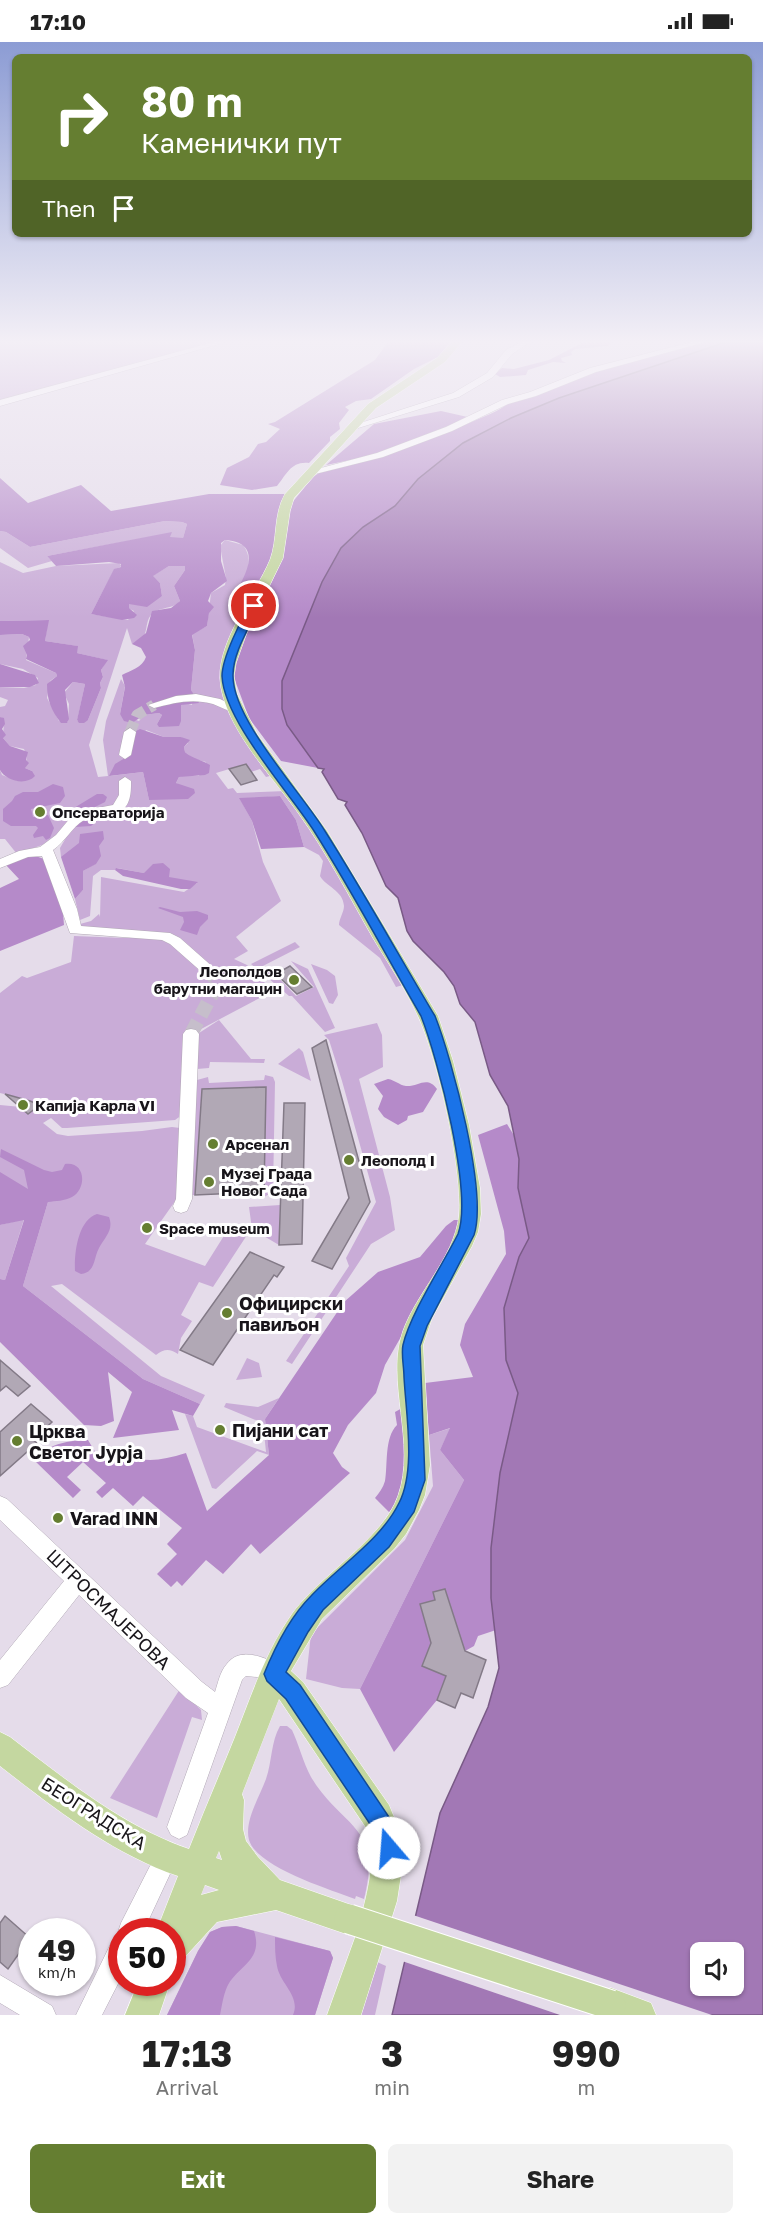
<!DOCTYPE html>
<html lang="en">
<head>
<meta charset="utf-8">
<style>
	:root { --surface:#fff; --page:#f2f2f2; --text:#222; --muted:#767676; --accent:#657e31 }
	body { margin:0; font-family:"Golos Text",sans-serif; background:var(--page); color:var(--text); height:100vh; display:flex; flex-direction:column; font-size:22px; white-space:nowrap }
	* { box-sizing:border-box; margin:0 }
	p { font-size:20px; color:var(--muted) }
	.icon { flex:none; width:33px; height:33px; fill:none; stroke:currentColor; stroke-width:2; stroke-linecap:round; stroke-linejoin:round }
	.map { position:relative; height:1973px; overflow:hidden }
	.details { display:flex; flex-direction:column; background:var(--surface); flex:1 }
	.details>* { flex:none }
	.guide { position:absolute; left:12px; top:12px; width:740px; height:183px; border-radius:9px; box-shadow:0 2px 4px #0004; background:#657e31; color:#fff; overflow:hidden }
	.tools { position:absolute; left:690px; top:1900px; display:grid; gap:12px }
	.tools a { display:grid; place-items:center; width:54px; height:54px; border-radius:9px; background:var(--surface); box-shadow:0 2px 4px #0004; font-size:30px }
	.speed { position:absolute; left:18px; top:1876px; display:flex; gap:12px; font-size:30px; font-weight:700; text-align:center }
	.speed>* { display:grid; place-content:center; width:78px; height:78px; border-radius:50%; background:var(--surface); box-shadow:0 2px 4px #0004; line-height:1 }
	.speed small { font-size:15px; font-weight:400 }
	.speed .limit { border:9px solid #d22; background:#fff; color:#111 }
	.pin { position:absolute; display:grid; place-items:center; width:51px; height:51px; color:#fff; margin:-26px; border:3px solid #fff; border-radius:50%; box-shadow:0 2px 6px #0007 }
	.me { position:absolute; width:66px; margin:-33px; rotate:342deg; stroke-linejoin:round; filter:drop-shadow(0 0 4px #0008) }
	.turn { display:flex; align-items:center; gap:21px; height:126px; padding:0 30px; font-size:27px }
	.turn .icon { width:78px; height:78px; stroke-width:2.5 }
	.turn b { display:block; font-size:42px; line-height:51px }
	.then { display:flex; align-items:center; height:57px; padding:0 30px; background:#0003; gap:12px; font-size:22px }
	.eta { display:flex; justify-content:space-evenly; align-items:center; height:102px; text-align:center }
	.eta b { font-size:36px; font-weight:700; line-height:42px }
	.button { display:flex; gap:12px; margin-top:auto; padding:12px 30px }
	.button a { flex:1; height:69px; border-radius:9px; background:var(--accent); color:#fff; font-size:24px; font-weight:700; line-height:69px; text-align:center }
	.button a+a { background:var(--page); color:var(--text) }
	.status { display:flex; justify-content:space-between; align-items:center; height:42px; padding:0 30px; background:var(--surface); direction:ltr }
	.status svg { height:16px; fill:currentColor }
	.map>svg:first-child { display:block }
</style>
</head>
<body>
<div class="status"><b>17:10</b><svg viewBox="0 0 49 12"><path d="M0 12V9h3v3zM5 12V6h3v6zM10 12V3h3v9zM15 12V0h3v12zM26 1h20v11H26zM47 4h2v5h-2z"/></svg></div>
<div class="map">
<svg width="763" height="1973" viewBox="0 0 763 1973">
	<rect width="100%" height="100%" fill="#e5dcea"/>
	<path fill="#c9acd7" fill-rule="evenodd" d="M0,300h213l-213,59z
		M165,479l17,1 5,2 -4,14h-14l2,-5 -124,23 5,5 -24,7 -28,-20v-17l6,1 24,15z
		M225,498l18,5c15,20 -3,41 -14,58l9,-2 23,-18 -38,93 55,104 -4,1 -4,-5 -4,1 -6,-8 -9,3 -5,-8 -30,9 12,16 5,-1 4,5 49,-2 14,16 103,178 -7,2 -16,-29 -41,-33c0,-6 5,-13 5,-19 -1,-16 -18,-19 -24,-30l3,-15 -4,-6 -15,-8 -8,-27 -16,-24 -40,3 12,22 11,41 18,39 -45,36 12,14 -14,8 13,6 26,26 -87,46 -4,78 -7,5 -108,8h-5l-11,-10 -8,5 14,11 11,2 74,-5 30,-4 8,1 -2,69 -33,47 60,22 22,-35 7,-1 13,5 -34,52 -14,-5 -18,33 11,6 -11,17 -3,16c-9,-6 -14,-5 -22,1l-94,-71 -11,2 110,90 44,19 -5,9 -57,-25 -120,-93 25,-84 -48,-29v-68l21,2 3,-8 -24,-6v-100l22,-17 5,2 44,-16 3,-26 51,2 48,-2 -16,-4 -73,-4 -4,-4 11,-3 8,-7 1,3 1,-40 83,15 13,-9 -80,-15 -2,2h-14l-8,6 -3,40 -10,4 -5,-21 8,-9v-19l12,-7 -34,-7 -1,-9 7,-12 -50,18 -12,-15h-5v-69l2,5 16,6 14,-10 -7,-3 2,-11 -3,-8 -14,-3 -7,-8 1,-19 -4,-2v-10l5,-1 3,-6 -8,-3v-10l24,1 12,-3 2,-7 -15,-9 -23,-5v-29l22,-1 7,3 -3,23 30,13 1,3 -7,5 -3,17 12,23 9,1 1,-18 -5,-11 9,-11 12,2 -8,37 11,-1 13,-32 -1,-5 3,-6 -2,-7 6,-10 -30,-7v-7l-32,-5 3,-21 -48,1v-59l23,11 33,-7 63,-3 3,3 -8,4 -23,44 37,6 6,-9 -6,-3 1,-4 33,-8 -2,-13 -8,-7 17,-10h16v4l-11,16 6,15c-8,10 -24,4 -31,17 -3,6 -2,13 -6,20l-11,6 -5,-16 -38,117 9,32 10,-1 -5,-36 3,-19 15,-42 4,7 -5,28 19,7 5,-6 15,-2 3,2 -5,9 24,-3v-16l4,-2 7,2 1,-10 -2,-5 4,-40 -3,-16 15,-8 4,-33 14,-8 1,-7 -6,-32zM146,688l18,7h17l7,6 -4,4 1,5 9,7 12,3 -7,14 -14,-1 -6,2 -3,6 9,5 -36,12 -6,-28 -33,4 20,-21z
		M295,900l5,5 -43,22 -6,-5z
		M291,919l17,8 27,59 -10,4 -33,-36h-3l-28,-24 9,-3 26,27 18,-9z
		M311,922l16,6 8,6 3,19 -5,9 -4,-1z
		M219,978l32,39h14l-1,4 -54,-1 -1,6 -12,1 -1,-34z
		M377,981l5,12 1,32 -24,12 31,118 5,33 -24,14 -79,120 -6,-3 63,-95 -3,-8 30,-56 -34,-121 -13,-41 -5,-5z
		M299,1006l4,4 8,29 -33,-17z
		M265,1033l8,2 2,5 -2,110 -9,5 2,-109 -64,1 -7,106h-5l7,-115 11,-3 1,6 55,-3z
		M280,1163l-1,40 -27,-16 -3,-22z
		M24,1177l-19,61 -5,-1v-54z
		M247,1316l12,5 3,14 -26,3z
		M279,1356l-14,21 4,36 -12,-4 -41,38 -4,-1 -27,-74 8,2 4,11 69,25 -3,-29 -39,-16 2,-4 32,4z
		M451,1386l-11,22 24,30 -104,209 -18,-1 -36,-9 5,-45 94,-94 28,-54 -4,-51z
		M180,1647l21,21 1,10 -10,-3 -35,101 -47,-20z
		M280,1684h7l5,4c7,15 11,32 19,47 31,52 72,47 53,122l-8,-3 -1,3c-26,-10 -98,-32 -106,-59 -5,-19 11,-44 17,-61 6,-17 5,-38 14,-53z
		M236,1884l94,25 3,7 -18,57h-148l31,-64 12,-19 12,-5z
		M368,1916l18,8 -11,49h-26z"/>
	<path fill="#b58ac9" d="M388,300h62l-12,15 -24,12 -43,30 -15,2 -11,6 4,3 -10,13 1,6 -10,8v4l-21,22c-18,-2 -22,11 -32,23l-25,4 -32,-5 7,-17 22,-11 9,-13 8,-2 14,-13 -12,-5 7,-2 100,-62z
		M611,300l-3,4 -33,3 -4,3 1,3 -11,3 1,3 4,2 -13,-1 -25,8 -2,5 -26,2 -5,-3 7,-6 12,1 35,-9 33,-17z
		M706,300h20l-167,56 -48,20 -93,61 -23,27 -32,21 -22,21 -19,34 -7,18 -28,125 31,43 -37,-7 -32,-43 -16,-43 6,-24 44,-94 8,-53 22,-27 6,-4c52,-12 101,-28 150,-50 14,-6 29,-11 41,-21l86,-31z
		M441,369l31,7 -97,37 -49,10 48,-41z
		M0,436l28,25 53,-18 30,26 98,-17h78c-7,39 -12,98 -58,109 12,-20 40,-60 -4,-63l-4,3v18l6,20 -16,12 -3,8 6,6 -5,6 -2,13 -15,9 3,15 -4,40 8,13 -18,2v16l-2,5 -20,1 -2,-3 5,-9 -3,-2 -15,2 -12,8 -8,-2 -4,-7 5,-27 -3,-12c9,-5 20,-7 24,-18l-5,-9 -9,-4 14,-11 6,-22 19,-3 9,-7 -6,-15 11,-16v-4h-16l-16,10 7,7 2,13 -15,11 -18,-3v4l8,7 -3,3 -12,2 -31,-6 23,-45 7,-2v-3l-12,-2 -53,4 -9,-10 125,-24 -2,5 13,1 4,-14 -5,-2 -17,-1 -135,26 -24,-15 -6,-1z
		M49,578l-4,21 33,5 -1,7 31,7 -7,10 2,7 -3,6 1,5 -13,32 -4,3h-5l-2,-3 8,-36 -12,-2 -8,8 4,29 -2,4h-6c-10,-13 -14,-23 -14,-39l10,-8 -1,-3 -30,-14 1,-4 -4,-9 7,-6 -1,-3 -7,-3 -22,1v-14z
		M0,622l35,11 4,8 -9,4h-30z
		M0,675l4,1 1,6 -3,5 4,6 -3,3 7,8 18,6 -2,8 3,3 -4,5 7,3 3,5c-9,10 -29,5 -35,-6z
		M140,687l24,8h17l9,3 -6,7 1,5c8,7 17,8 25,13l-1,8 -4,2 -26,2 -3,6 18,6 1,4 -7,6 -39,1 -6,-28 -34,4 6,-12 15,-9 4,-23z
		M53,742l10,3 2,9 -5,7 -29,6 2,8 15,-2 6,13 -4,10 -4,2 -3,-4 -9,2 -1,-3 5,-7 -2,-2h-25l-8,-5v-12l9,-8 3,-5 8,-4h15z
		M97,752h6l4,3 -2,5 -10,5 3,13 -7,6 -16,1 -6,-7v-9z
		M280,754l16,24 8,27 -43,2 -9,-28 -13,-23z
		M103,789l1,8 -5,7 2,10 -5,8 -13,7v19l-8,9 -14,-42 18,-14 1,-9z
		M30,812l14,5 19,54 1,12 -64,26v-63l19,-9 -14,-15z
		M163,821l7,6 -1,8 29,5 -8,7h-9l-58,-13 -8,-6 1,-2 28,5 9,-9z
		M160,865l20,5 17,-1 11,4v4l-8,8 -3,8 -17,-5 4,-8 -1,-5 -25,-9z
		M388,1037c7,1 11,6 18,7 12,1 21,-11 31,3l-14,23 -15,4 -1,4 -9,5 -14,-8 -6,-8 5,-13 -9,-12z
		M507,1082l8,13 4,22 -1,29 11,50 -10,19 -15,51 2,52 12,33 -18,80 -9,75v50l5,32 -18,6 -4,10 -9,5 -20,-62 -12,3 2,8 -15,4 11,39 -9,23 24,10 -9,24 -43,52 -34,-63 104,-209 -24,-30 10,-22 -21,7 -4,-52 48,-6 -13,-32 5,-21 41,-70 -2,-23 -26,-96z
		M1,1107l43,21 8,2 10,-2 3,-6c21,-3 22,25 7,33 -7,4 -17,4 -24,5l-25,84 120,93 57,25 -7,12 -21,-6 7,20 -66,8 19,-46 -24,-20 6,49 -13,5 -17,-1 -84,-83v-63l5,1 19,-60 -24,5v-53l28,17 -4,-19 -24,-13z
		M97,1172l12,3c5,13 -4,20 -10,31 -6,11 -3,24 -18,26l-6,-3c-1,-18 3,-51 22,-57z
		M454,1178h8l-9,25 -68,120 -9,28 -28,32 -15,28 9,14 8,6 -90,81 -9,-10 -28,30 -17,-14 -24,26 -5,-5 -6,6 -14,-13 20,-20 -10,-10 15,-16 -39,-32 -10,10 -20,-18 -11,10 -6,-6 10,-9 -23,-21 -16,15 14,13 -8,8 -38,-37 1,-6c20,-12 29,-14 52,-15l9,15 9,1 7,-5c29,12 44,11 73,2l21,58 62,-56 -4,-36 79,-117 34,-30 42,-15 26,-31z
		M404,1365c2,29 9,84 -15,105l-14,-14c4,-5 8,-10 10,-17 3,-16 -1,-43 12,-56l-2,-13z
		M236,1884l18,5c10,30 -17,35 -27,56 -4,9 -5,19 -7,28h-53l31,-64 12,-19 12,-5z
		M275,1895l55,14 3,7 -18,57h-22c8,-19 -13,-31 -16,-49 -2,-9 -2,-19 -2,-29z"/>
	<path fill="#a278b5" stroke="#795a86" stroke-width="1.5" fill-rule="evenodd" d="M726,300h37v1673h-371l48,-202 48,-106 11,-39 -8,-70v-50l9,-75 18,-80 -12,-33 -2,-52 15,-51 10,-19 -11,-50 1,-29 -11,-53 -18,-31 -15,-53 -15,-18 -6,-18 -10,-14 -31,-31 -6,-10 -9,-33 -12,-12 -24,-53 -17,-28 2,-3 -9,-3 -16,-27 2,-3 -6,-1 -31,-43 -5,-16v-28l40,-99 19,-34 22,-21 32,-21 23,-27 45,-36 48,-25 48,-20zM700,1911h34v33h-34z"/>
	<path fill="#e5dcea" d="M413,1873l299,100h-152l-158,-54z"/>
	<path fill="#b1a8b5" stroke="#837a87" stroke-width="1.5" d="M246,722l11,16 -16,5 -12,-16z
		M290,924l22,21 -15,7 -21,-20z
		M326,998l44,162 -38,67 -20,-8 37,-63 -37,-150z
		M266,1045l-2,105 -69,3 7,-106z
		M5,1052l25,7 10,4 -12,9z
		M284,1061h21l-3,141 -23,1z
		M250,1210l34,15 -7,10 -3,-2 -61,90 -33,-15z
		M0,1318l30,26 -12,10 -12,-10 -6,5z
		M31,1362l21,18 -19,18 4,3 -37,33v-44z
		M445,1547l20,62 21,9 -13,38 -12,-5 -6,15 -18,-8 9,-24 -24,-10 9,-23 -11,-39 15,-4 -2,-8z
		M5,1874l25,22 -22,31 -8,-7v-39z"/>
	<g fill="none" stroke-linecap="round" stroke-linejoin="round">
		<path stroke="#c6becb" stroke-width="11" stroke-dasharray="11 5" stroke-linecap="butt" d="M130,690l7,-17 17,-10"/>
		<path stroke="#c6becb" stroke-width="14" stroke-dasharray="14 7" stroke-linecap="butt" d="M191,992l26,-49v-4l-8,-10"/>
		<g stroke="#b2a9b6" stroke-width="1">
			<path id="minor" d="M214,300h12l-226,64v-6z
				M521,300h9l-18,12 -19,23 -34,20 -104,32 -7,-2 105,-34 34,-20 19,-23z
				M692,300h13l-109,30 -60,24 -28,8 -56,27 -69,26 -72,18 -5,-3 71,-19 69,-26 56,-27 28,-8 60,-24z
				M196,652l24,5 22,11 -6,3c-8,-2 -15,-6 -23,-9 -21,-6 -39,-1 -59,4l-6,-3 28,-9z
				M130,686l6,4 -5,23 -6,4 -6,-4 5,-23z
				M125,735l6,4c1,44 -22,24 -47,39 -12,7 -19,22 -31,30l24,59 4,17 89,7 10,5 34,30 2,3 -2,3h-10l-34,-30 -8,-4 -92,-7 -28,-77 -14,1 -28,11v-9l19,-8 21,-4 16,-12 15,-18 11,-6 31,-6 6,-10v-14z
				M191,987l5,1 3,4 -7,165 -5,12 -6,2 -6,-2 -2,-5 3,-7 7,-165 3,-4z
				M0,1454l7,3 195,183 13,10c3,-9 5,-20 11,-27 14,-20 39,-7 56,1l3,8 -3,8 -8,3 -17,-8 -11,-1 -4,4 -55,155 -8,4 -8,-4 -4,-8 41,-114 -22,-15 -107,-103 -71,90 -8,3v-28l64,-79 -64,-61z
				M158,1820l8,4 4,8 -27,58h-21v44l-20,39h-26l37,-76 7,-2 -2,-5 3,-9 29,-57z
				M0,1933l52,31 4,9h-36l-20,-12z"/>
		</g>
		<g stroke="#fff" stroke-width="1">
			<path id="major" d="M452,300h10l-17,20 -69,46 -82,90 -4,13 -7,47 -36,74 -11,31 -2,13 3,18 20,40 70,97 111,185 15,45 16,64 11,63 1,26 -3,18 -6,14 -40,72 -9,27 7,120 -5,30 -6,15 -13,24 -12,15 -72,70 -31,52 12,11 86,123 13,32 2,19 -7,45 -36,114h-34l30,-83 -8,3 -73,-25 -59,12 -34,37 -11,5v-32h-16l22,-56c-67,-23 -124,-68 -178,-110v-34l10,5c55,42 112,89 179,112 15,-38 31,-75 46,-112 17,-43 31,-86 57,-123 28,-39 91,-75 106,-118 19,-53 -13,-115 5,-165 14,-39 51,-73 56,-115 4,-45 -21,-158 -41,-200 -12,-27 -30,-53 -45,-78 -24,-42 -46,-85 -74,-124 -26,-37 -77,-89 -79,-136 -1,-39 35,-83 50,-118 8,-21 3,-45 15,-66l83,-90 69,-46zM279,1657l92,136c3,26 -2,52 -9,78l-2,-5 -80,-28 -22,-23 -12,-16 -3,-12 1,-29 -2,-6zM219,1809l3,9 -6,-2zM205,1843l14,5 -18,5z
				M138,1941h32l-11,32h-34z
				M611,1946l40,15 5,12h-57l-5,-10 5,-12z"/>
		</g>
		<use href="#minor" fill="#fff" fill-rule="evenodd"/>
		<use href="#major" fill="#c4d7a0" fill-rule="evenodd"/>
		<g stroke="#fff" stroke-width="31" stroke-linecap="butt">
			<path id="major-bridge" d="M349,1877l262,86"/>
		</g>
		<use href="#major-bridge" stroke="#c4d7a0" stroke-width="29"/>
	</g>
	<linearGradient id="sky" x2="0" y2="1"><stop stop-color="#8c9cd4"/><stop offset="0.52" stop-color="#f3eff6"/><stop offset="1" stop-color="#f3eff6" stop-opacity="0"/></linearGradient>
	<rect width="763" height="576" fill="url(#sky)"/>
	<path fill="#1a73e8" stroke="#114b97" stroke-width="1.5" d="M250,562l9,2c-9,21 -26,46 -26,69 -1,44 68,117 92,156 38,60 73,123 110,185 17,43 53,177 39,219l-47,91 -7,20 5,134 -11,32 -25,35 -66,63 -15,22 -22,40 14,13 95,141 5,22 -4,8 -7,3 -8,-3 -4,-20 -7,-12 -84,-125 -19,-18 -3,-7c11,-27 27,-58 47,-78 28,-30 70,-56 88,-93 17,-33 7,-89 5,-126 0,-10 -3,-23 -1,-32 7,-31 40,-81 55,-111 15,-41 -20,-175 -37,-218 -36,-62 -69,-125 -107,-185 -25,-39 -90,-110 -92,-155 0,-18 19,-56 28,-72z"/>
	<g fill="#657e31" stroke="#fff" stroke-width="2">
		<circle cx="40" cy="770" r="6"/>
		<circle cx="294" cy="938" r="6"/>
		<circle cx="23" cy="1063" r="6"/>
		<circle cx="213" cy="1102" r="6"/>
		<circle cx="349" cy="1118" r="6"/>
		<circle cx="209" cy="1140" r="6"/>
		<circle cx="147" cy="1186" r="6"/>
		<circle cx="227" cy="1271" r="6"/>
		<circle cx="220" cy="1388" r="6"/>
		<circle cx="17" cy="1399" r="6"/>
		<circle cx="58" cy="1476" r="6"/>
	</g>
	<g text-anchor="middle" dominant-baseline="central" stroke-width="6" stroke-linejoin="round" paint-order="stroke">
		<g font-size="15" font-weight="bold" fill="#18151a" stroke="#fff" text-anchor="start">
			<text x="52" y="770">Опсерваторија</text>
			<text x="282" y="929" text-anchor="end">Леополдов<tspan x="282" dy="17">барутни магацин</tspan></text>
			<text x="35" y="1063">Капија Карла VI</text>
			<text x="225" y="1102">Арсенал</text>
			<text x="361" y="1118">Леополд I</text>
			<text x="221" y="1131">Музеј Града<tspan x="221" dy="17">Новог Сада</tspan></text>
			<text x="159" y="1186">Space museum</text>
		</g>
		<g font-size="18" font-weight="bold" fill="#18151a" stroke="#fff" text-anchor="start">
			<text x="239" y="1261">Официрски<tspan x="239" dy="21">павиљон</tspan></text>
			<text x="232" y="1388">Пијани сат</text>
			<text x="29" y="1389">Црква<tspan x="29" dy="21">Светог Јурја</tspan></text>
			<text x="70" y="1476">Varad INN</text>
		</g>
		<g font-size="18" fill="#18151a" stroke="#fff">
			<text transform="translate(109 1567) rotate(44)">ШТРОСМАЈЕРОВА</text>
			<text transform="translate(94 1771) rotate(32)">БЕОГРАДСКА</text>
		</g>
	</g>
</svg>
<div class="tools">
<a><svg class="icon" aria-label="sound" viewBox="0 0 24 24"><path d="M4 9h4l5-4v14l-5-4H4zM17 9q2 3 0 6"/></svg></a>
</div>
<div class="speed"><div>49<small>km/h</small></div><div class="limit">50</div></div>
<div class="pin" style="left:254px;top:564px;background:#d93025"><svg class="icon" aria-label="arrive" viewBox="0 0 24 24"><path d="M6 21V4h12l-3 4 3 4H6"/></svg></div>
<svg class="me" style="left:389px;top:1806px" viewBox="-20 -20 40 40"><circle r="19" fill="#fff"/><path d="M0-13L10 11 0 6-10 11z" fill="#1a73e8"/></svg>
<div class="guide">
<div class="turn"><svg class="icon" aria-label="right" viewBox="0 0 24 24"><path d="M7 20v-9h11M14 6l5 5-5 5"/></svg><div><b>80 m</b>Каменички пут</div></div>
<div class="then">Then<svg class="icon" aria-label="arrive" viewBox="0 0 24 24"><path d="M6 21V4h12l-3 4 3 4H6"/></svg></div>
</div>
</div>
<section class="details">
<div class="eta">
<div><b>17:13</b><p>Arrival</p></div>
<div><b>3</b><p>min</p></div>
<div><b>990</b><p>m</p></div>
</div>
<div class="button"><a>Exit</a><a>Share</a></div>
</section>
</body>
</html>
